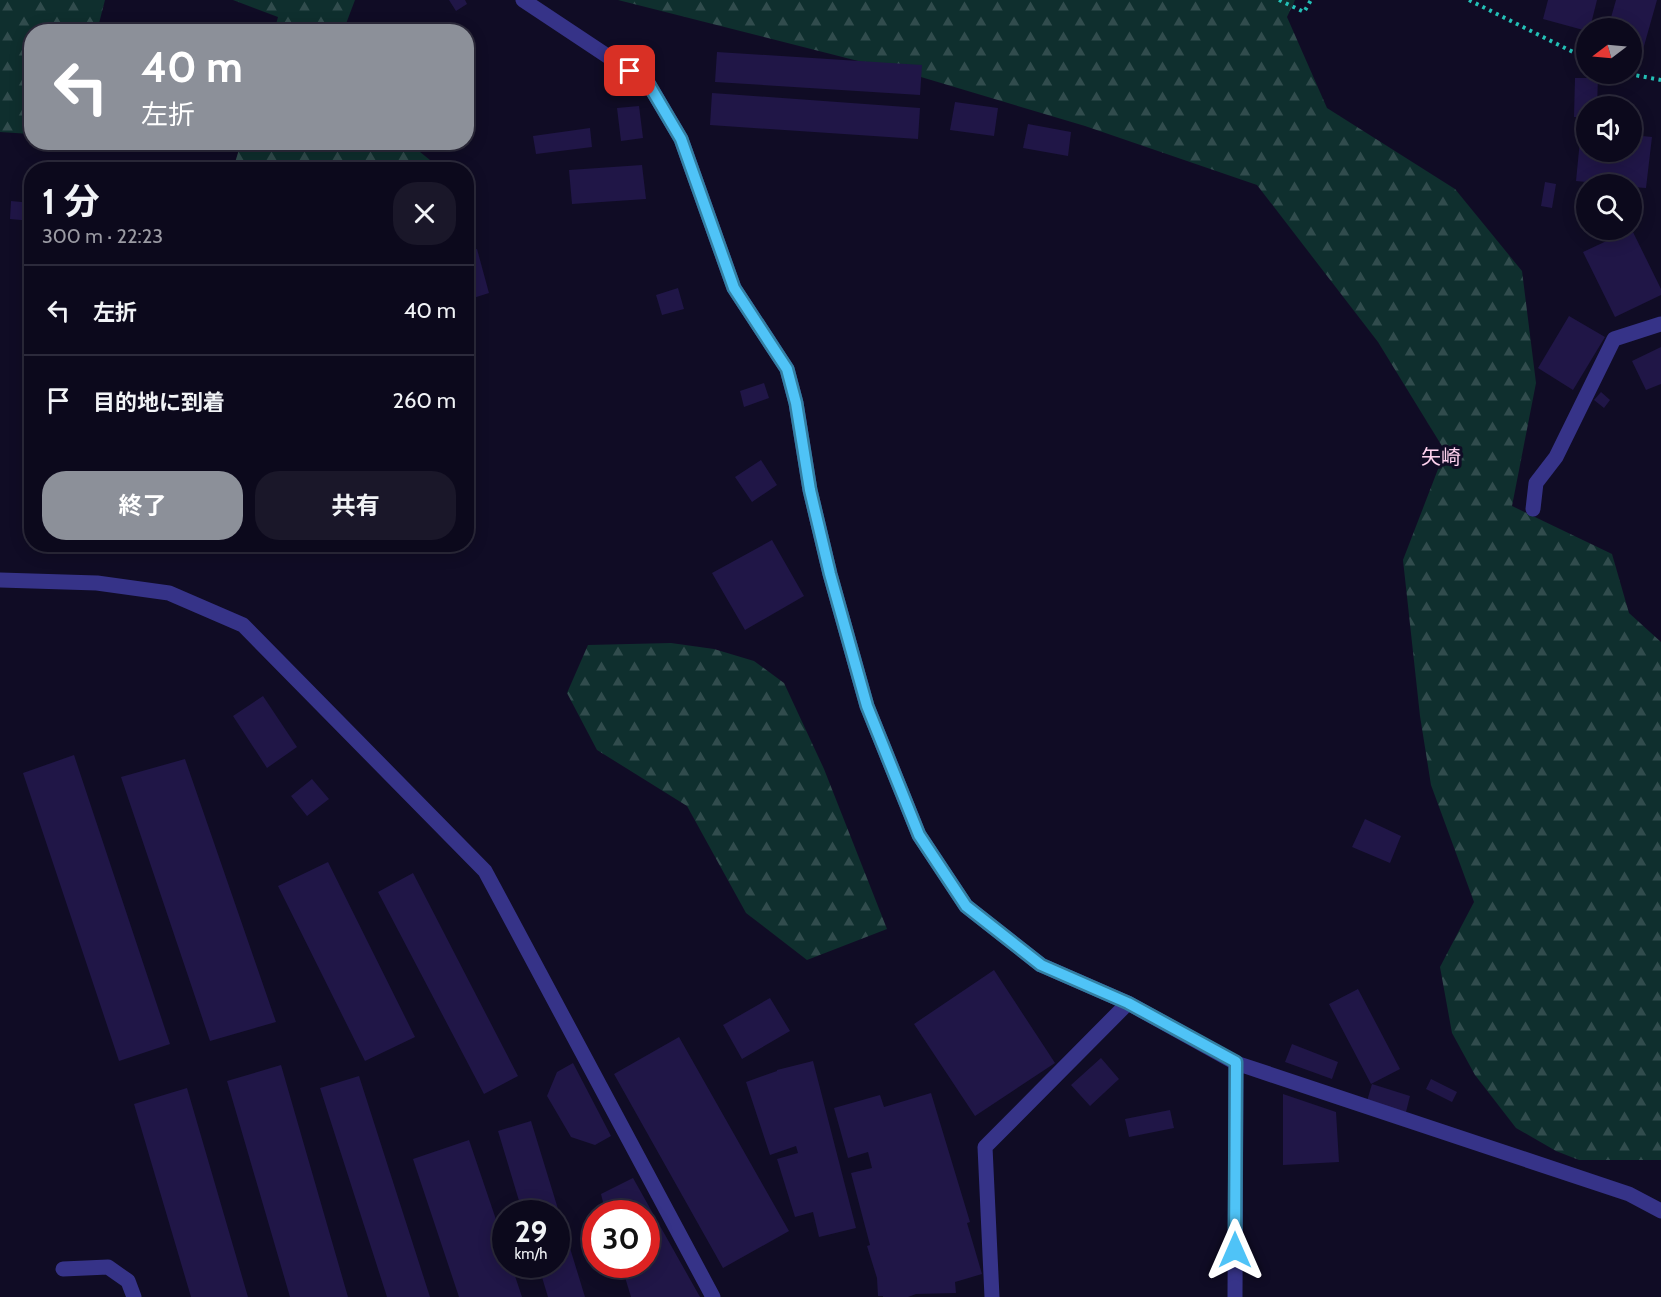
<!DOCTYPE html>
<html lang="ja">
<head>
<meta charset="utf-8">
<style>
	:root { --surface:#0c091c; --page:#1a1729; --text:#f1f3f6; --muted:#9a9aa3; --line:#2c2a3b; --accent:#8c9099 }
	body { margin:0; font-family:Cabin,"Noto Sans JP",sans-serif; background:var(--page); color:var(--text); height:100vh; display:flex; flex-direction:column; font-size:22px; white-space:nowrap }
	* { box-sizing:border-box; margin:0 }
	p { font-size:20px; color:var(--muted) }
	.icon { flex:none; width:33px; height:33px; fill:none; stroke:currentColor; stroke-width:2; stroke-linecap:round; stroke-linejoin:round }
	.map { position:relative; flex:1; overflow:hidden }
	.panel { position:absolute; left:24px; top:162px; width:450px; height:390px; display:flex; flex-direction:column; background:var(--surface); border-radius:24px; box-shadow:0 3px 15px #0003,0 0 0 2px var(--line) }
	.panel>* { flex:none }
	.guide { position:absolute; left:24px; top:24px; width:450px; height:126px; border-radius:24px; box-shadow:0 3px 15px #0003,0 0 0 2px var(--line); background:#8c9099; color:#fff; overflow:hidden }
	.needle { width:39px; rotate:254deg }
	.controls { position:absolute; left:1576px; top:18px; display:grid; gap:12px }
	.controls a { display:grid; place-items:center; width:66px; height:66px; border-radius:50%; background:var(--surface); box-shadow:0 3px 15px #0003,0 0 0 2px var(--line); font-size:30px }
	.speed { position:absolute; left:492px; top:1200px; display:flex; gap:12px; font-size:30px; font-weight:700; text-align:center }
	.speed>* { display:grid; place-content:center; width:78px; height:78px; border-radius:50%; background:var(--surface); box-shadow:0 3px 15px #0003,0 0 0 2px var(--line); line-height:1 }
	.speed small { font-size:15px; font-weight:400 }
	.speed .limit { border:9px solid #d22; background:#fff; color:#111 }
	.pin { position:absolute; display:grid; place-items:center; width:51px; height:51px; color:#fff; margin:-26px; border-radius:12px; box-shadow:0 3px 9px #0006 }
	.me { position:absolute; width:66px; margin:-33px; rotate:0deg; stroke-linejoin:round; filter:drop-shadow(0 0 4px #0008) }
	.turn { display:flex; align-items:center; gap:21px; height:126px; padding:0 18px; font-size:27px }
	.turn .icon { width:78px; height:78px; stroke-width:2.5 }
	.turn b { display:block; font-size:42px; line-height:51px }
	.round { display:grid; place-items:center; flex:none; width:63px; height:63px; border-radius:24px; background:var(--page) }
	.overview { display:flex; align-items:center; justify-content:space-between; height:102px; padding:0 18px }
	h1 { font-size:36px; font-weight:700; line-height:45px }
	.button { display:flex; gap:12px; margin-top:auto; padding:12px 18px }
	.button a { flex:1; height:69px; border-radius:24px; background:var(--accent); color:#fff; font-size:24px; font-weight:700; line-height:69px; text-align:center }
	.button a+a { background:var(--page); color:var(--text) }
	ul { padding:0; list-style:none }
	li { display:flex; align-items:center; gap:18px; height:90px; padding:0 18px; border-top:2px solid var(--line) }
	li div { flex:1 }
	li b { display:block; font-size:22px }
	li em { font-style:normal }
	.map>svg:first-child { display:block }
</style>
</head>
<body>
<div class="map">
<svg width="1661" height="1297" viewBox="0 0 1661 1297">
	<defs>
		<pattern id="forest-firs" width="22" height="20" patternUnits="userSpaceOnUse" patternTransform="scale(1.5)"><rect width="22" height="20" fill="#0f2f2e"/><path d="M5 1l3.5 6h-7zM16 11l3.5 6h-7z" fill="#314c4d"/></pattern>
	</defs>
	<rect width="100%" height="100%" fill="#100c25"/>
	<path fill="url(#forest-firs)" d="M0,0h105l-8,31 -65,1 -1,102 -31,-2z
		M233,0h122l-11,29 1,2 -71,1 4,-15z
		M618,0h677l-8,17 40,91 128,81 67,82 14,112 -24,123 100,48 17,59 32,29v518h-82l-23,-9 -40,-23 -41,-53 -23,-42 -12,-66 34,-65 -43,-117 -11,-69 -17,-156 42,-109 -67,-109 -121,-157 -172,-59 -164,-49z
		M241,143h168l32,26h-208z
		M671,643l43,6 40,12 30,22 40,86 63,160 -80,31 -61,-47 -59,-107 -90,-56 -30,-57 21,-48z"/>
	<path fill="#201647" d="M449,0h16l2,4 -11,7z
		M1548,0h49l-7,28h-3v3l-44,-12z
		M1616,0h41l-15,53 -10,-3v-22h-24z
		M717,52l205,13 -2,30 -205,-13z
		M1575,78h23l-1,28h-10v12l-13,-1z
		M712,93l208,15 -2,31 -208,-14z
		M955,102l43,6 -4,28 -44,-6z
		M639,106l4,32 -22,3 -4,-33z
		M1028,124l43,8 -3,24 -45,-8z
		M590,128l2,19 -56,7 -3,-18z
		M1581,130l6,1v21h45v-17l20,2 -6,51 -14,-1v-3h-25l-31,-3z
		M642,165l4,34 -74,5 -3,-34z
		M1545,182l11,2 -4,24 -11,-2z
		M11,201l21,2v18l-22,-2z
		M1630,230h2l29,59v6l-46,22 -32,-65z
		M477,249l12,44 -22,7 -1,-48z
		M678,288l6,21 -22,6 -6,-20z
		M1569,316l36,21 -32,53 -35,-22z
		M1661,347v37l-15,6 -14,-29z
		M764,383l5,15 -25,9 -4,-16z
		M1601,392l9,8 -6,8 -10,-8z
		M761,460l16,25 -25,17 -17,-25z
		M772,540l32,56 -59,34 -33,-57z
		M263,696l34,51 -30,21 -34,-52z
		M74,755l96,289 -51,17 -96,-288z
		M185,759l91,263 -66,19 -89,-264z
		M312,779l17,20 -22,17 -16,-20z
		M1365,819l36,17 -11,27 -38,-16z
		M328,862l87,175 -50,24 -87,-175z
		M413,873l105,203 -34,18 -106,-202z
		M994,970l61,93 -80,53 -61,-92z
		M1358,989l42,80 -29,15 -42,-80z
		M770,998l20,33 -48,28 -19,-34z
		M679,1037l110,194 -66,37 -109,-194z
		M1292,1044l46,18 -6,17 -47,-17z
		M1101,1058l18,21 -29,27 -19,-21z
		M813,1061l43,167 -37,9 -6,-25 -18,5 -18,-58 21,-6 -2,-7 -26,9 -24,-73 31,-11v-1z
		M573,1063l38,73 -16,9 -24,-8 -24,-41 10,-24z
		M281,1065l67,232h-58l-63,-216z
		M359,1076l71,221h-43l-67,-209z
		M1431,1079l26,13 -5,10 -26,-13z
		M1372,1084l38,12 -4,16 -39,-11z
		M187,1088l61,209h-57l-57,-193z
		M931,1093l39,129 -3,1 15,51 -27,8 1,11 -40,1 -8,3h-25v-1h-5l-1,-18 -10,-32 3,-1 -19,-72 21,-5 -4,-16 -20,6 -14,-50 46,-13 4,12z
		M1283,1094l53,18 3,50 -56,3z
		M1170,1110l4,18 -45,9 -4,-18z
		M531,1121l54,176h-37l-10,-33h18v-50h-33l-25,-83z
		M469,1140l37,109v15h5l11,33h-63l-46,-138z
		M633,1178l67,119h-69l-10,-33h25v-50h-40l-5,-20z"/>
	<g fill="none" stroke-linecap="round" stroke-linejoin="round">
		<path stroke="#23c0b6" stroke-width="4" stroke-dasharray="3 4.5" stroke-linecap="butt" d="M1279,0l25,12 7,-12
			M1469,0l118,59
			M1629,74l32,6"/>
		<path stroke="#363388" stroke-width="15" d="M523,0l125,83 33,56 53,149 53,81 9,34 14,87 20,84 37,132 52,129 47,71 75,59 87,38 108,60 393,131 32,17
			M1533,509l3,-26 20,-26 58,-118 47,-15
			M0,580l97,3 72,10 74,32 242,246 228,426
			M63,1269l45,-2 20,14 6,16
			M992,1297l-7,-150 143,-144
			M1235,1297l1,-234"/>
	</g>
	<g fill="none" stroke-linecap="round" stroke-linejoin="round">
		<g stroke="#337fa1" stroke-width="15">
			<path id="route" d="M630,71l18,12 33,56 53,149 53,81 9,34 14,87 20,84 37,132 52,129 47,71 75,59 87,38 108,59 -1,188"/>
		</g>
		<use href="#route" stroke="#4fc3f7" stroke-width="10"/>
	</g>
	<g text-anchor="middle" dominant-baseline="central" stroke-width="6" stroke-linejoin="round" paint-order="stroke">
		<g font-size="20" fill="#ffd2ef" stroke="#100c25">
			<text x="1441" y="457">矢崎</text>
		</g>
	</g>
</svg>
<div class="controls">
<a><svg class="needle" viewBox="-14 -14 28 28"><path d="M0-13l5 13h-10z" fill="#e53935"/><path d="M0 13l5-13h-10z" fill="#9a9aa3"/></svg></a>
<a><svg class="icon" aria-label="sound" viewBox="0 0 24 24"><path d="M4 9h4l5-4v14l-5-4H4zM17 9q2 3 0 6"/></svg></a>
<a><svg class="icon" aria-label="search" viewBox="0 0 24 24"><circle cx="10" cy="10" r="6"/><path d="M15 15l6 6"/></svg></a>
</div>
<div class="speed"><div>29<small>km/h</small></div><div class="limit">30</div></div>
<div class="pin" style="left:630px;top:71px;background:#d93025"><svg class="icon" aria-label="arrive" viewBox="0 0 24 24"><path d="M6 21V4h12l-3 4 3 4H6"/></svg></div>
<svg class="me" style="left:1235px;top:1250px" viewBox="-20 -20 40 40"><path d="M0-17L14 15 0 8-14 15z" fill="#4fc3f7" stroke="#fff" stroke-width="4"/></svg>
<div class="guide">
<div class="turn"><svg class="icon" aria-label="left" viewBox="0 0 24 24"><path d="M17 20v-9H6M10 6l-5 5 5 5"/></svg><div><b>40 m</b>左折</div></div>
</div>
<section class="panel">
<div class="overview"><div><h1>1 分</h1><p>300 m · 22:23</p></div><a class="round"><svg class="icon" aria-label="close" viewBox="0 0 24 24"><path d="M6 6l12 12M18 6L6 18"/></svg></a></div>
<ul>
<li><svg class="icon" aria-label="left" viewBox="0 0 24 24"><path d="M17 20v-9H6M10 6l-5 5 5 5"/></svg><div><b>左折</b></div><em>40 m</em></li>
<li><svg class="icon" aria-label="arrive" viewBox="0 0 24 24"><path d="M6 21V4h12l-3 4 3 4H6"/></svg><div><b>目的地に到着</b></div><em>260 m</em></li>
</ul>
<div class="button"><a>終了</a><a>共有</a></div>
</section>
</div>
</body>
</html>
